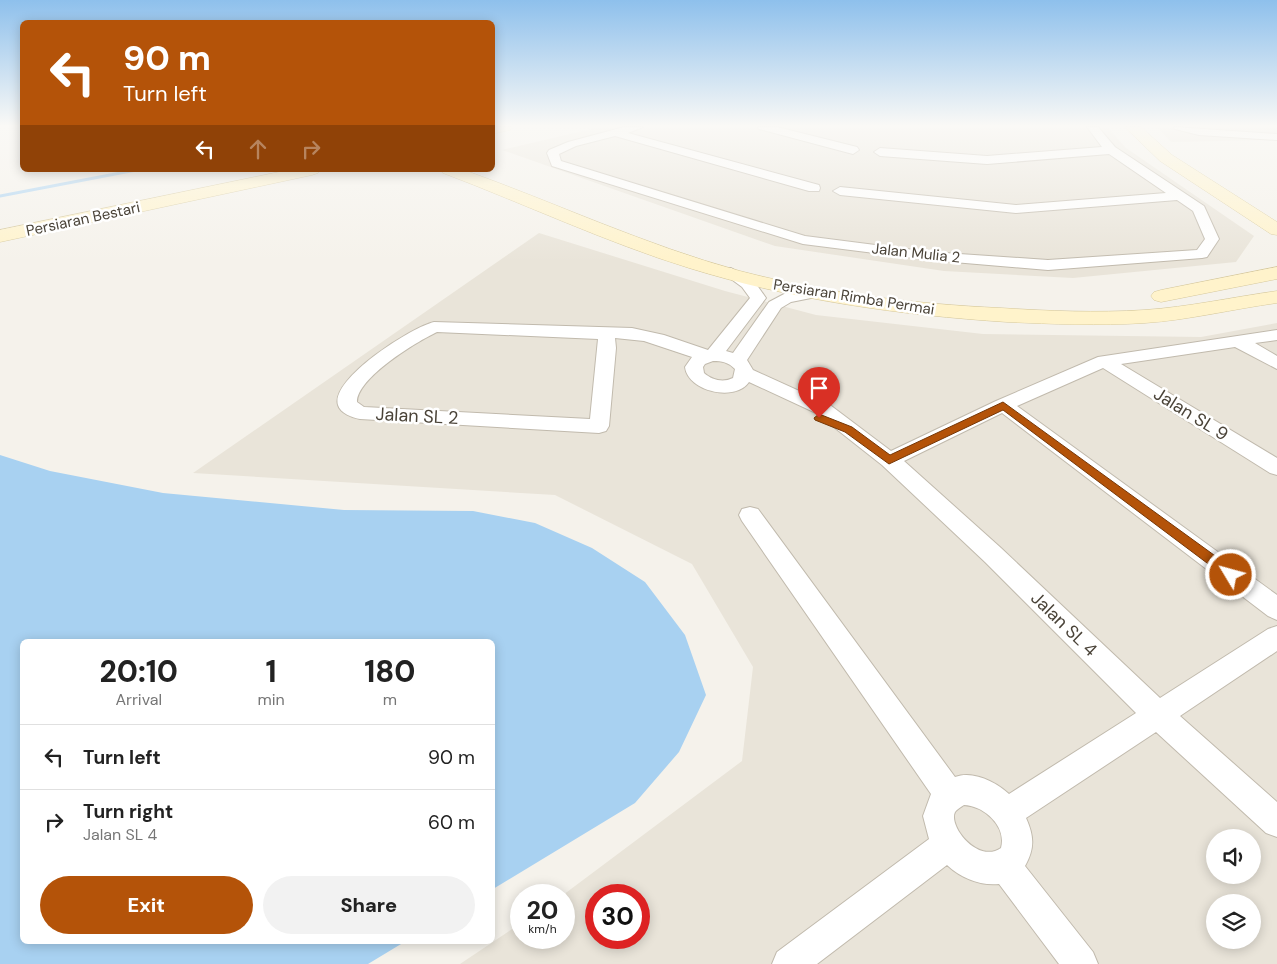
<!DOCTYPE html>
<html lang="en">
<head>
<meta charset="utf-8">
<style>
	:root { --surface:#fff; --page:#f2f2f2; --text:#222; --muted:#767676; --line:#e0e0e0; --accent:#b45309 }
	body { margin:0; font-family:"DM Sans",sans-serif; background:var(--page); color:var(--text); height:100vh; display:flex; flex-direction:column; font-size:19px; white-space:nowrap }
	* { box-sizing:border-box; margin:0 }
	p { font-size:16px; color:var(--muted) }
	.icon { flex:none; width:28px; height:28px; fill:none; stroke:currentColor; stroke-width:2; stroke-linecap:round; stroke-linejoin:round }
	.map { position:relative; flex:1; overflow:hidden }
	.details { position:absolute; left:20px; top:639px; width:475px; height:305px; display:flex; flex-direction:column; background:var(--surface); border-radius:8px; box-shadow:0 2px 12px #0003 }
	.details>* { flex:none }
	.banner { position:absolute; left:20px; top:20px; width:475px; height:152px; border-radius:8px; box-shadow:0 2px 12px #0003; background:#b45309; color:#fff; overflow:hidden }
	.controls { position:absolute; left:1206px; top:829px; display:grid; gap:10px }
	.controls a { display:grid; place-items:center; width:55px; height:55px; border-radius:50%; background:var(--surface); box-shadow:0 2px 12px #0003; font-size:25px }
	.speed { position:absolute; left:510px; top:884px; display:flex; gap:10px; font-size:25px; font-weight:700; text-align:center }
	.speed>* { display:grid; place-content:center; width:65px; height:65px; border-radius:50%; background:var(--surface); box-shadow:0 2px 12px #0003; line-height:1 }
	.speed small { font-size:12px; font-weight:400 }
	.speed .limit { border:8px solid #d22; background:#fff; color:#111 }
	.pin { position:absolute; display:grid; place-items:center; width:42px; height:42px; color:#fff; margin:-51px -21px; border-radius:50% 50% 50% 0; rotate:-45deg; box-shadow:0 0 5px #0007 }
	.pin .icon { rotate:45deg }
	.me { position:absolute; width:55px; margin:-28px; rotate:307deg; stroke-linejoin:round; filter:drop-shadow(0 0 4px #0008) }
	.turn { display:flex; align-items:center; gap:18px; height:105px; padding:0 20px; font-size:22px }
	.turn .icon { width:65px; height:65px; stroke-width:2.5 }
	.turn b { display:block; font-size:35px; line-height:42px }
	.lanes { display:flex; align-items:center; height:48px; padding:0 20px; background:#0003; justify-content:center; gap:25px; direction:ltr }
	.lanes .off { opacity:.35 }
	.eta { display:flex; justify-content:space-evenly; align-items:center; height:85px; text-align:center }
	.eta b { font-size:30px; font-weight:800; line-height:35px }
	.button { display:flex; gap:10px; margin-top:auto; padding:10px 20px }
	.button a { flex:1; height:58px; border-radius:30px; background:var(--accent); color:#fff; font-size:20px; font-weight:800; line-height:58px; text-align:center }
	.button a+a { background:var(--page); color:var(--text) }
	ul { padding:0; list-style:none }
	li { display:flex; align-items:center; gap:15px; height:65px; padding:0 20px; border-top:1px solid var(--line) }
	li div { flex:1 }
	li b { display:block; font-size:19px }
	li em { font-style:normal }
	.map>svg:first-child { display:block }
</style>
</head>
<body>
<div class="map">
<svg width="1277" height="964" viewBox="0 0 1277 964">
	<rect width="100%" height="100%" fill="#f5f2eb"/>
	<path fill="#e9e4d9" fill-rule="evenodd" d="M600,127h507l19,21 128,88 -18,26 -163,16 -129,-7 -169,-25 -273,-96z
		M1157,127h120v13l-106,2z
		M539,233l186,58 91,24 167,19 218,3 76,-14v641h-817l61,-41v15h43l-1,-43 179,-134 11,-94 -61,-103 -137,-69 -362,-22zM1215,838h37v37h-37zM596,895h43v43h-43zM1215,902h37v38h-37z"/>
	<path fill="#a8d1f1" d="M0,455l50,16 113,22 181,17 129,1 62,12 57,25 53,34 40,53 21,60 -27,57 -44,51 -142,86 -1,-248h-470v300h384l-38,23h-368z"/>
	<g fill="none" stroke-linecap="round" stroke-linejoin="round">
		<path stroke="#a8d1f1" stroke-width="3" d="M0,196l136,-26"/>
		<g stroke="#c1baad" stroke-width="2">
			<path id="street" d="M624,127h19l-15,6 191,52 1,3 -1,3h-10l-194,-55 -39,10 -17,8 2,7 244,75 125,16 118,8 149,-10 8,-11 -12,-28 -16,-11 -161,13 -176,-18 -7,-4 7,-4 176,18 150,-12 -57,-39 -122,10 -107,-8 -6,-4 6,-4 107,8 115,-9 -15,-20h11l17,20 89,59 15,33 -12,18 -5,1 -154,12 -118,-10 -127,-16 -251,-78 -5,-13 2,-3 19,-8z
				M758,127h19l80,20 2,3 -6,4 -94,-25z
				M1174,127l103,7v6l-78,-5 -24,-6z
				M731,268l23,13 12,17 -40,53 7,2 36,-51 17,-9 29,-5 6,2 2,3 -2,3 -30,6 -10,6 -34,52 6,10 77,35 61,46 105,-50 102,-44 179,-27v10l-22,3 22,13v13l-42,-22 -114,17 156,94v17l-7,-2 -167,-105 -86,38 260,189v25l-9,-4 -266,-203 -98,48 97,87 159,150 108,-69 9,-3v25l-97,65 97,86v35l-11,-4 -110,-101 -130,86c8,18 9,30 -1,48l68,86 5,12h-39l-60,-80c-19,2 -38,-6 -52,-19l-130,99h-45l5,-12 152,-113 -6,-23 8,-22 -189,-273 -3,-6 3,-6 8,-2 8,2 197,268c18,-7 41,5 54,17l127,-81 -151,-151 -103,-97 -66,-52 -67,-31c-13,20 -61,10 -64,-15l7,-10 -48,-16 -29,-3 1,10 -7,78 -3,5 -7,2 -239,-14c-7,-1 -20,-6 -22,-14 -8,-26 74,-78 96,-83l198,6 32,7 44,15 42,-52 -8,-11 -19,-14 3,-3zM437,332l161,7 -8,80 -226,-12 -7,-5c0,-24 59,-60 80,-70zM713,361c9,0 15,1 22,8l-2,9c-10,5 -21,2 -29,-5l-1,-6 2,-3zM964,805c20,1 43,21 37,43 -23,16 -53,-22 -46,-36 2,-3 6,-5 9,-7z"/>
		</g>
		<g stroke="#d5c79a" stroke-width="1">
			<path id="secondary" d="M492,127h20l-2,3 -18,4z
				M1125,127h16l31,28 105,67v13l-6,-1 -111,-73z
				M289,170h31l-2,3 -6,2 -312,67v-12z
				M441,170h23c92,33 181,75 276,101 85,22 174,33 261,37 48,3 96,5 143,2 45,-3 89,-13 133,-19v12c-44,6 -88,17 -132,20 -46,3 -92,1 -138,-1 -108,-7 -215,-22 -318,-54 -84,-26 -164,-64 -246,-95z
				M1277,267v12l-116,23 -7,-2 -3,-4 3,-4 7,-2z"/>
		</g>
		<use href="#street" fill="#fff" fill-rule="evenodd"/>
		<use href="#secondary" fill="#fff3cb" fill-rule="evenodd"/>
	</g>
	<linearGradient id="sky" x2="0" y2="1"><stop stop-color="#8ec0ec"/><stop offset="0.48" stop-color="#faf9f6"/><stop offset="1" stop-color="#faf9f6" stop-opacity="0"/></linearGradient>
	<rect width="1277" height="262" fill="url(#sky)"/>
	<path fill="#b45309" stroke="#753606" d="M1003,402l233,169 2,4 -2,3 -5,2 -4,-2 -224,-168 -114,54 -44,-32 -30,-12 -1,-2 5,-4 33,13 38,28z"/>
	<g text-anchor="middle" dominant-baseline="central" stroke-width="5" stroke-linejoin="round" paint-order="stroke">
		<g font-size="15" fill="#4a4338" stroke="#fff">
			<text transform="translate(83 219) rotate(-12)">Persiaran Bestari</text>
			<text transform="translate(916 253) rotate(6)">Jalan Mulia 2</text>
			<text transform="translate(854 297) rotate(9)">Persiaran Rimba Permai</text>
		</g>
		<g font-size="18" fill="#4a4338" stroke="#fff">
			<text transform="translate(1191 414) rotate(32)">Jalan SL 9</text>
			<text transform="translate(417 416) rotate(3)">Jalan SL 2</text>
			<text transform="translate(1064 624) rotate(44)">Jalan SL 4</text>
		</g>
	</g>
</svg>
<div class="controls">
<a><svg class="icon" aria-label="sound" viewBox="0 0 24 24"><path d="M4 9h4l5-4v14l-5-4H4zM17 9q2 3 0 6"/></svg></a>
<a><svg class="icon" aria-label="layers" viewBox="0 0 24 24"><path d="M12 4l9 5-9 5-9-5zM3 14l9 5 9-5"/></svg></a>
</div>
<div class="speed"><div>20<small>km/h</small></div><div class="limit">30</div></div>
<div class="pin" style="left:819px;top:418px;background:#d93025"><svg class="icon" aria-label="arrive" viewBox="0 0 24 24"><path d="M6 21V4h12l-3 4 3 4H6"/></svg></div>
<svg class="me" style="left:1231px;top:575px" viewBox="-20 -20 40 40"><circle r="17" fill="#b45309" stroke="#fff" stroke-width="3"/><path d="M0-11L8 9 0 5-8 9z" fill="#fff"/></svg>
<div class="banner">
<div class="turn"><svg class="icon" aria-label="left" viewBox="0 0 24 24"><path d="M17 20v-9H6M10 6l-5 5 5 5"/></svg><div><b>90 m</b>Turn left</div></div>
<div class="lanes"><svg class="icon" aria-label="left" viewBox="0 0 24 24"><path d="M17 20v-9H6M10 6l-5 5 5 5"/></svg><svg class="icon off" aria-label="ahead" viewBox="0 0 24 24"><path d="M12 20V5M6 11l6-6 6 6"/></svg><svg class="icon off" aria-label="right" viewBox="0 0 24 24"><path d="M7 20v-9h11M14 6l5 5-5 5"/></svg></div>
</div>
<section class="details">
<div class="eta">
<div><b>20:10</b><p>Arrival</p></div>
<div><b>1</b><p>min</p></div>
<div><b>180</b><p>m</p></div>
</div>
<ul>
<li><svg class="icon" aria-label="left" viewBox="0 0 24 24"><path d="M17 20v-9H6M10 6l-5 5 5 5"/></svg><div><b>Turn left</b></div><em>90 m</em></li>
<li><svg class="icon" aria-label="right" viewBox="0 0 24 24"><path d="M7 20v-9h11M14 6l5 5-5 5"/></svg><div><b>Turn right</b><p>Jalan SL 4</p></div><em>60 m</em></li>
</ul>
<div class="button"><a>Exit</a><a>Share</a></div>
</section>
</div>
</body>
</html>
